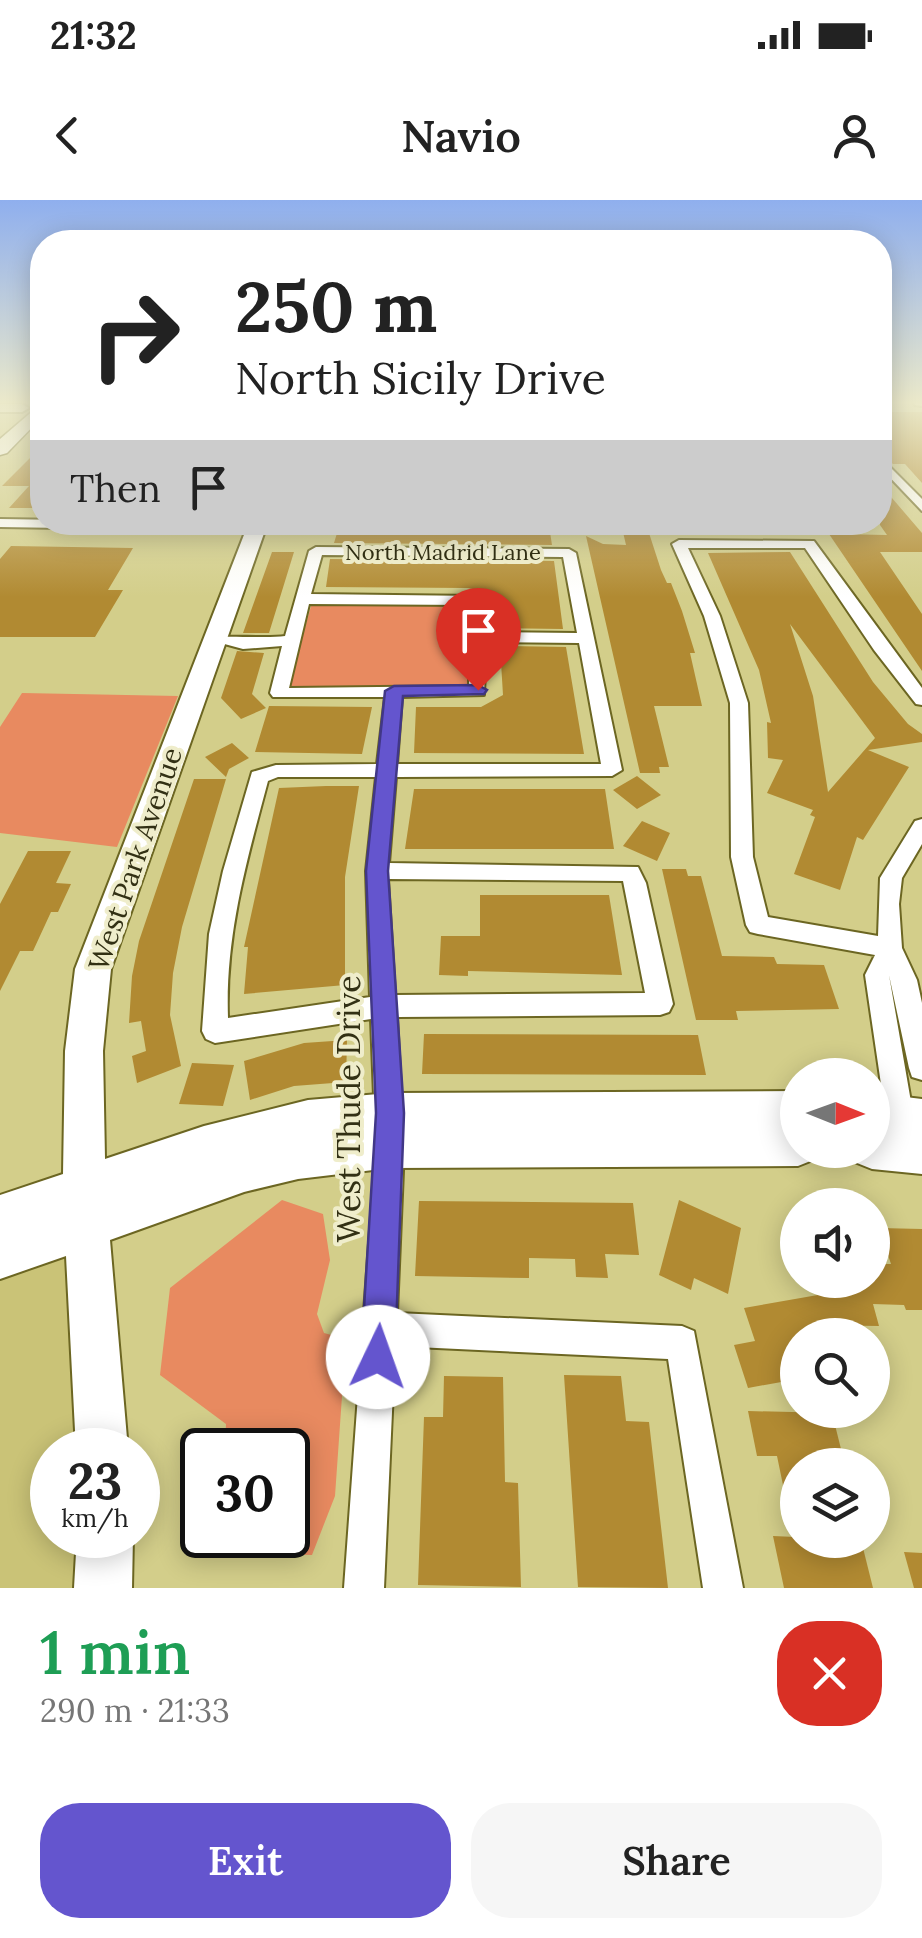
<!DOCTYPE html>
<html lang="en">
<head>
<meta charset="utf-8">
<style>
	:root { --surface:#fff; --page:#f6f6f6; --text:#222; --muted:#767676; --accent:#6455ce }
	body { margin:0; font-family:Lora,serif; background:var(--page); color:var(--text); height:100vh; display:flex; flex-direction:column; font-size:38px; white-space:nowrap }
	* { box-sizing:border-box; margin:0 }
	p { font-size:32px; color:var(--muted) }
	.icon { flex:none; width:55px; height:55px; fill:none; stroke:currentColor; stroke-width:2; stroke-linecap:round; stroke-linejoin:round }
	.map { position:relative; height:1388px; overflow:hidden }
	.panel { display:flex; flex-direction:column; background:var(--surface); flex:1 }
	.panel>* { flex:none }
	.banner { position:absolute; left:30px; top:30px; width:862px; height:305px; border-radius:40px; box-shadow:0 5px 25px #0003; background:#fff; color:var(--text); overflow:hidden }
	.needle { width:65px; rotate:91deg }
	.buttons { position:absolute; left:780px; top:858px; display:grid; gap:20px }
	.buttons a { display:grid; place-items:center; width:110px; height:110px; border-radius:50%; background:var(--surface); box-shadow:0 5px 25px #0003; font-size:50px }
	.speed { position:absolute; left:30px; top:1228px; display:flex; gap:20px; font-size:50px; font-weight:700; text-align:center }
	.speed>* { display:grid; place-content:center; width:130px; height:130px; border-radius:50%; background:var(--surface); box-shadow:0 5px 25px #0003; line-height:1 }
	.speed small { font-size:25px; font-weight:400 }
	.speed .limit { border:5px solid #111; border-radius:15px; background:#fff; color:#111 }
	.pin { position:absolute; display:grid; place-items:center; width:85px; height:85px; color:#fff; margin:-102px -42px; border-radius:50% 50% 50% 0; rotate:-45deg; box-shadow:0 0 10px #0007 }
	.pin .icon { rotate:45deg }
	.me { position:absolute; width:110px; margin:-55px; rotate:3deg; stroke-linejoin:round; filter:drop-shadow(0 0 8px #0008) }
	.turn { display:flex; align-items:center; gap:35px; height:210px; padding:0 40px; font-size:45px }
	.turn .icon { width:130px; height:130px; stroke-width:2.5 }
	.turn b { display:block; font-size:70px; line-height:85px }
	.then { display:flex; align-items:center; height:95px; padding:0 40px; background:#0003; gap:20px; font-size:38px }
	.round { display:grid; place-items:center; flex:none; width:105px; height:105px; border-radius:40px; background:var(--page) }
	.summary { display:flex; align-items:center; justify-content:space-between; height:170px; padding:0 40px }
	h1 { font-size:60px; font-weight:600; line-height:75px; color:#1e9e55 }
	.action { display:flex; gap:20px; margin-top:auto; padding:20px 40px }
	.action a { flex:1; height:115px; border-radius:40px; background:var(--accent); color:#fff; font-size:40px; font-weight:600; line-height:115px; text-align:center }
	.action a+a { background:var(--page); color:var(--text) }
	.status { display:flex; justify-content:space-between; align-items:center; height:70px; padding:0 50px; background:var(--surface); direction:ltr }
	.status svg { height:28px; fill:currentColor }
	header { display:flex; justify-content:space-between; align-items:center; height:130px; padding:0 40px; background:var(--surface); font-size:45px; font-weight:600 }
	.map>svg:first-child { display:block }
</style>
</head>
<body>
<div class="status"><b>21:32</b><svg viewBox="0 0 49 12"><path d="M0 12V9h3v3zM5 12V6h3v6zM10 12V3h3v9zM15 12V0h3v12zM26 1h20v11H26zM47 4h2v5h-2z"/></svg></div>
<header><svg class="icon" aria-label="back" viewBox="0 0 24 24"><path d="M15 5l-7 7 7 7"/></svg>Navio<svg class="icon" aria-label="person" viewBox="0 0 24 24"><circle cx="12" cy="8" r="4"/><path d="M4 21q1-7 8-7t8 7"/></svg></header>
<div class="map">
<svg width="922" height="1388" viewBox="0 0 922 1388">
	<rect width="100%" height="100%" fill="#d3ce8a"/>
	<path fill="#cac377" d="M88,1025l14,225h-50v85h53l-2,53h-103v-332z"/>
	<path fill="#e88a60" d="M312,403l155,2 1,81h-180z
		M22,493l156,3 -61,151 -117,-14v-106z
		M282,1000l41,14 7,46 -13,54 7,19 22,6 -11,157 -23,59 -94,-2 2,-18h68v-85h-63l1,-26 -66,-49 10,-87z"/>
	<path fill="#b18a32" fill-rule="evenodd" d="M880,212h42v71l-17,-19h-12l-13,-11z
		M42,246v62h-33l20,-22h-27z
		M880,284l42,49v19h-42l42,62v57l-93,-137 58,1 -7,-10z
		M338,330l212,2 2,13 -218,-2z
		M623,332l26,1 12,37 6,13h4l11,28 13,42h-5l12,53h-48l15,61h-10l1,6h-20l-54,-237 17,8 23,1z
		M11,346l122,2 -25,42h15l-28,47h-95v-78z
		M272,352h22l-25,81h-26z
		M790,352l83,130 35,42 14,10v8l-54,8 41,17 -46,73 -6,-3 -17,53 -46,-16 21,-57 -5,-2 3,-5 -46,-17 16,-33 -15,-2 -1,-36 4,1 -12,-53 -51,-117zM790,424l85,114 -47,54 -15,-96z
		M330,359l224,2 9,68 -64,-1 -1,-34 -30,-6 -142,-1z
		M500,446l66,1 18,107 -170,-1 2,-46h65l22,-12z
		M237,451l27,2 -12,41 14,14 -25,11 -20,-21z
		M269,506l103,1 -10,47 -107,-2z
		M232,543l17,15 -20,11 -3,8 -21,-20z
		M637,576l24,19 -24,14 -24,-19z
		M194,579h32l-44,148 -9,46 -3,42 11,51 -44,17 -5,-27 14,-5 -5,-30 -12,2 3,-47 7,-35z
		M326,586h33l-14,91v108l-101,9 4,-47h-4l35,-159z
		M414,589h191l9,60h-209z
		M642,621l28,12 -13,28 -34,-15z
		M28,651h43l-15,32 15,1 -13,28h-7l-18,39h-13l-20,40v-87z
		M662,669h24l2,7h13l21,80 52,1 3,7 47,1 15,44 -103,2 2,9h-42z
		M480,695h129l13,80 -154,-4v5l-29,-1 2,-39h39z
		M424,834l274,1 8,40 -284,-1z
		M347,840l-1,42 -52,4 -44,14 -6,-39 60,-18z
		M192,863l42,2 -11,41 -44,-2z
		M679,1000l62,28 -13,66 -34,-16 -3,12 -32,-15z
		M419,1001l214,2 6,52 -34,-1 3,24 -32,-1 -1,-18 -46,-1v20l-114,-2z
		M879,1028l43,1v81h-16l-2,-5 -31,-1 6,22 -60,-1 4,10h-25v44l-50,9 -14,-43 21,-4 -11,-33 91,-16 -3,-12h40v-16h19z
		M564,1175l57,1 5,45 23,1 19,166 -90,-1z
		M444,1176l59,1 2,105 13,1 3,104 -103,-2 6,-168h19z
		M748,1211l84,2 13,52h-47v53l-8,1 -13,-63h-20z
		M773,1336l88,4 12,48h-89z
		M904,1352l18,1v35h-8z"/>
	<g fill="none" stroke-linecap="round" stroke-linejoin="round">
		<g stroke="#6c6622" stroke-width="4">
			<path id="street" d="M914,203h8v3l-7,-1z
				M880,257l42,42v12l-42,-44z
				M0,319l257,4 7,4 -7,4 -257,-4z
				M679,340l135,1 108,147v17l-6,-1 -42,-54 -69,-102h-117l32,68 28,87 5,154 15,60 110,19 2,-58 35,-57 7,-2v25l-20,34 -3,26 3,44 15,32 5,23v77l-10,-3 -3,-9 -20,-93 26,150 -4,10 -10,4 -10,-4 -4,-10 -22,-150 10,-20 -117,-21 -8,-2 -4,-7 -15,-68 -1,-154 -26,-87 -32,-72z
				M316,347l253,2 7,4 46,217 -10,6 -216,1 -7,86 249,4 8,16 27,121 -4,8 -9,3 -263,2 7,130 -7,166 285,13 12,5 49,257h-40l-35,-229 -273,-13 -11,242h-40l32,-441 -5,-128 -156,24 -9,-4 -4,-8 7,-97 14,-63 29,-99 24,-7 101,-1 8,-67h-112l-3,-4 12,-47 -39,3 -37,-10c8,-5 60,0 79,-3l24,-85zM322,355l241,2 14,76 -91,-1v-31l-8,-5 -167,-2zM309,404l161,1 -1,81 -180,2zM486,442l93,1 22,121h-204l5,-67 82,-2zM278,577h98l-10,94 4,126 -142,21c-3,-82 19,-159 40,-237zM388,679l235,2 22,112 -250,2z"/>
		</g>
		<g stroke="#6c6622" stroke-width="4">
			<path id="secondary" d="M0,204h22l7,4 -7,4h-22z
				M249,322h19l-157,447 -8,82 2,108 99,-33 104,-26 82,-7 408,-2v59h19l-4,10 -15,6 -408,2 -92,11 -54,13 -134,48 18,210h-52l-10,-194 -66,23v-84l63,-21 2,-123 10,-82z
				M872,893l50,6v75l-50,-5 -15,-6 -5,-13h20z
				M77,1335h56l-1,53h-58z"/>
		</g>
		<g stroke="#6c6622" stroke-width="3">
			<path id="primary" d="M42,203v14l-35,36 -7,2v-16z"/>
		</g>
		<use href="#street" fill="#fff" fill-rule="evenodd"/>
		<use href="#secondary" fill="#fff" fill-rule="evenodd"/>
		<use href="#primary" fill="#fff" fill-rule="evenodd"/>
	</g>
	<linearGradient id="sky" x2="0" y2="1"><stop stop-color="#8fafee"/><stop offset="0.51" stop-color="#ebe9ca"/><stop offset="1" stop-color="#ebe9ca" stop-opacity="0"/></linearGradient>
	<rect width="922" height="397" fill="url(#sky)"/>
	<path fill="#6455ce" stroke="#413786" stroke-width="2.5" d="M478,485l9,5 -3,4 -81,2 -15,175 16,242 -9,244 -5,12 -12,5 -12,-5 -5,-12 15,-244 -10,-242 19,-180 9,-5z"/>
	<g text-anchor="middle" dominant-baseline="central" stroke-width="8" stroke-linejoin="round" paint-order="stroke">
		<g font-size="22" fill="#323014" stroke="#efedcb">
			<text x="443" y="352">North Madrid Lane</text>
		</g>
		<g font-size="28" fill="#323014" stroke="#efedcb">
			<text transform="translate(135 659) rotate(-71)">West Park Avenue</text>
		</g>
		<g font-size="32" fill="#323014" stroke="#efedcb">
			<text transform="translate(348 909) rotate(-90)">West Thude Drive</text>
		</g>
	</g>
</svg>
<div class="buttons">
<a><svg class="needle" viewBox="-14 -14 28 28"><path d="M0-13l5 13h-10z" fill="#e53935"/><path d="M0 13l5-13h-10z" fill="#767676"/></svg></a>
<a><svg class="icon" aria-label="sound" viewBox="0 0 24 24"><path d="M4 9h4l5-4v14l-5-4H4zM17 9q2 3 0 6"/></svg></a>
<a><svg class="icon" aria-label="search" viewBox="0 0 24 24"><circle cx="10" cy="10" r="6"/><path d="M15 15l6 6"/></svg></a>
<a><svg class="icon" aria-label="layers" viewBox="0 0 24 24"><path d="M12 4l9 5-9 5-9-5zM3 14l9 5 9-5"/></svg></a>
</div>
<div class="speed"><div>23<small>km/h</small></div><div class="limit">30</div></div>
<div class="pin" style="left:478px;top:490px;background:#d93025"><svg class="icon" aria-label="arrive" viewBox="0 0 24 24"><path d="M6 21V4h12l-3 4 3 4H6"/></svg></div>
<svg class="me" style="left:378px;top:1157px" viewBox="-20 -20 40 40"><circle r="19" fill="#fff"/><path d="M0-13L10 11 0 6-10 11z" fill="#6455ce"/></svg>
<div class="banner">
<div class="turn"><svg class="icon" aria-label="right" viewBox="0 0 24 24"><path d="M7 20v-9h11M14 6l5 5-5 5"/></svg><div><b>250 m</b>North Sicily Drive</div></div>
<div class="then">Then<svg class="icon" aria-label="arrive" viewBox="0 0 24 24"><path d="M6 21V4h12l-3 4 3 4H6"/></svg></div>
</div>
</div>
<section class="panel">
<div class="summary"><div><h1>1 min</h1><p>290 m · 21:33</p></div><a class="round" style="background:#d93025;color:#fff"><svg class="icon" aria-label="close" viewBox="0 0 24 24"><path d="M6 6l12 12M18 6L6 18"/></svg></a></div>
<div class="action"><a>Exit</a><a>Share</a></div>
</section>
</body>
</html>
